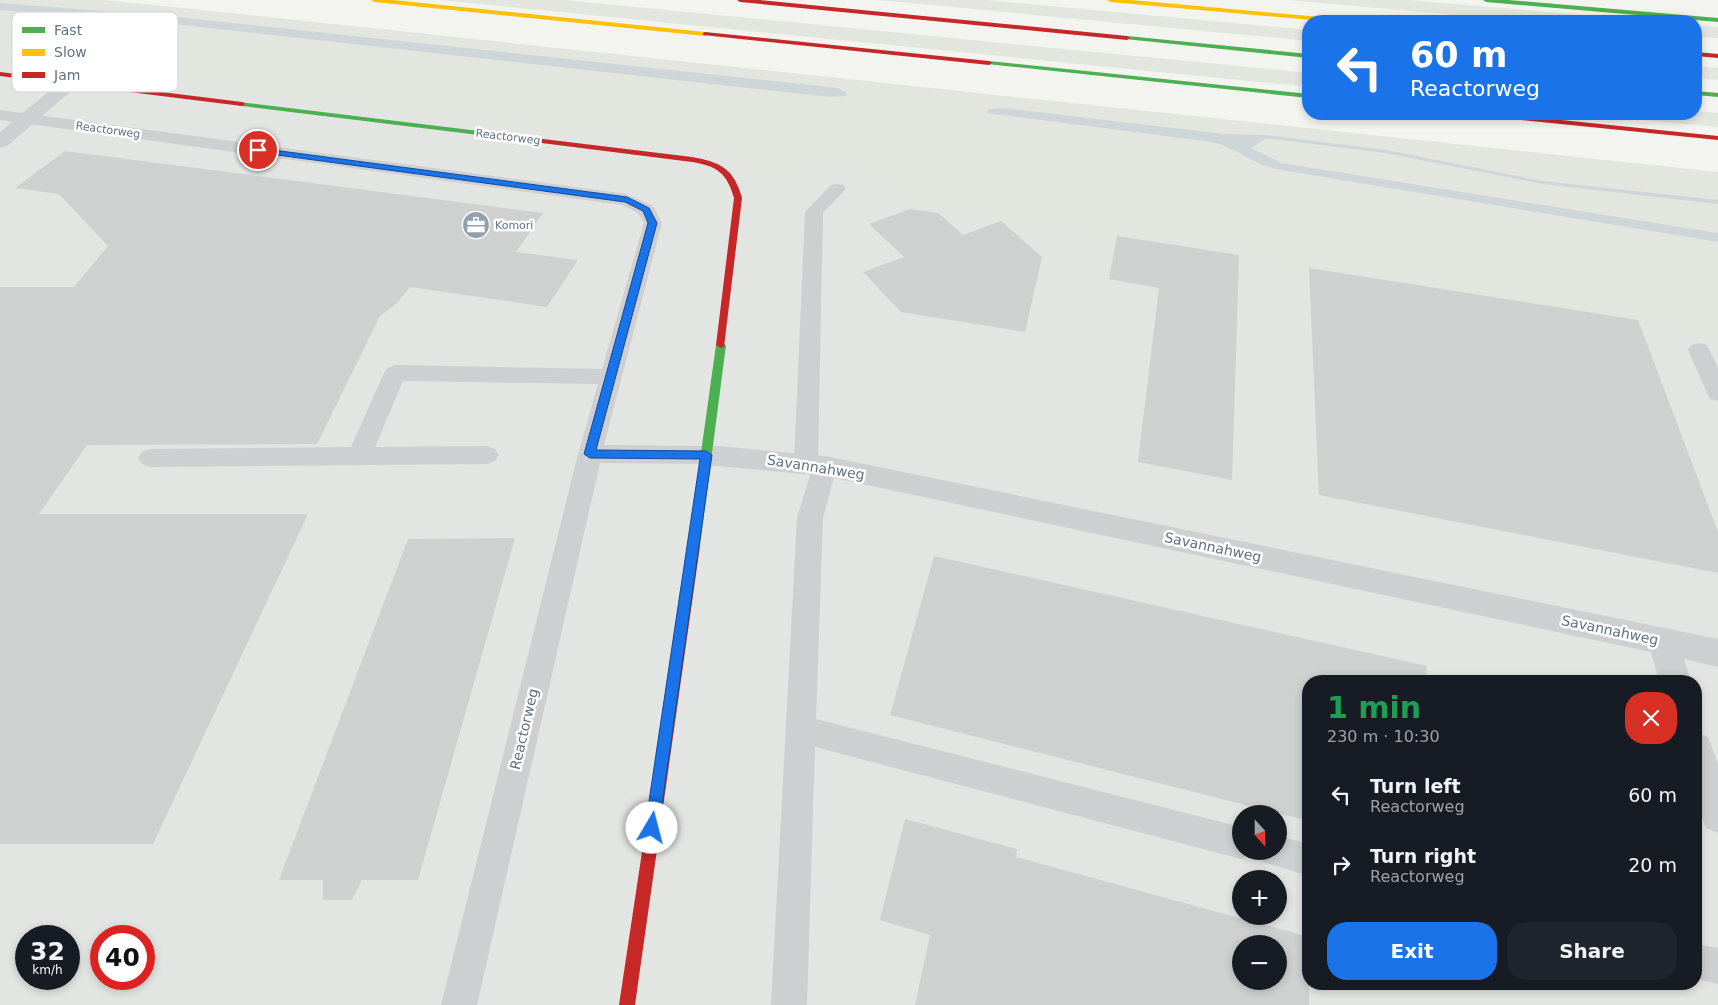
<!DOCTYPE html>
<html lang="en">
<head>
<meta charset="utf-8">
<style>
	:root { --surface:#171b24; --page:#20242c; --text:#f1f3f6; --muted:#9ea1a6; --accent:#1a73e8 }
	body { margin:0; font-family:"DejaVu Sans",sans-serif; background:var(--page); color:var(--text); height:100vh; display:flex; flex-direction:column; font-size:19px; white-space:nowrap }
	* { box-sizing:border-box; margin:0 }
	p { font-size:16px; color:var(--muted) }
	.icon { flex:none; width:28px; height:28px; fill:none; stroke:currentColor; stroke-width:2; stroke-linecap:round; stroke-linejoin:round }
	.map { position:relative; flex:1; overflow:hidden }
	.side { position:absolute; left:1302px; top:675px; width:400px; height:315px; display:flex; flex-direction:column; background:var(--surface); border-radius:20px; box-shadow:0 2px 8px #0003 }
	.side>* { flex:none }
	.banner { position:absolute; left:1302px; top:15px; width:400px; height:105px; border-radius:20px; box-shadow:0 2px 8px #0003; background:#1a73e8; color:#fff; overflow:hidden }
	.needle { width:32px; rotate:159deg }
	.tools { position:absolute; left:1232px; top:805px; display:grid; gap:10px }
	.tools a { display:grid; place-items:center; width:55px; height:55px; border-radius:50%; background:var(--surface); box-shadow:0 2px 8px #0003; font-size:25px }
	.speed { position:absolute; left:15px; top:925px; display:flex; gap:10px; font-size:25px; font-weight:700; text-align:center }
	.speed>* { display:grid; place-content:center; width:65px; height:65px; border-radius:50%; background:var(--surface); box-shadow:0 2px 8px #0003; line-height:1 }
	.speed small { font-size:12px; font-weight:400 }
	.speed .limit { border:8px solid #d22; background:#fff; color:#111 }
	.pin { position:absolute; display:grid; place-items:center; width:42px; height:42px; color:#fff; margin:-21px; border:2px solid #fff; border-radius:50%; box-shadow:0 1px 5px #0007 }
	.me { position:absolute; width:55px; margin:-28px; rotate:8deg; stroke-linejoin:round; filter:drop-shadow(0 0 4px #0008) }
	.turn { display:flex; align-items:center; gap:18px; height:105px; padding:0 25px; font-size:22px }
	.turn .icon { width:65px; height:65px; stroke-width:2.5 }
	.turn b { display:block; font-size:35px; line-height:42px }
	.round { display:grid; place-items:center; flex:none; width:52px; height:52px; border-radius:20px; background:var(--page) }
	.headline { display:flex; align-items:center; justify-content:space-between; height:85px; padding:0 25px }
	h1 { font-size:30px; font-weight:600; line-height:38px; color:#1e9e55 }
	.button { display:flex; gap:10px; margin-top:auto; padding:10px 25px }
	.button a { flex:1; height:58px; border-radius:20px; background:var(--accent); color:#fff; font-size:20px; font-weight:600; line-height:58px; text-align:center }
	.button a+a { background:var(--page); color:var(--text) }
	ul { padding:0; list-style:none }
	li { display:flex; align-items:center; gap:15px; height:70px; padding:0 25px }
	li div { flex:1 }
	li b { display:block; font-size:19px }
	li em { font-style:normal }
	.map>svg:first-child { display:block }
</style>
</head>
<body>
<div class="map">
<svg width="1718" height="1005" viewBox="0 0 1718 1005">
	<rect width="100%" height="100%" fill="#f3f3f0"/>
	<path fill="#e3e5e3" fill-rule="evenodd" d="M0,55l1718,204v746h-1718zM1309,681h387v303h-387zM1241,814h38v37h-38zM1241,879h38v37h-38zM26,936h43v43h-43zM101,936h43v43h-43zM1241,944h38v37h-38z"/>
	<path fill="#e2e6de" d="M0,0h103l81,8 1534,164v167l-398,-63 -414,-69c-7,-8 -13,-16 -21,-23 -34,-33 -90,-11 -128,1 -6,-27 -28,-30 -53,-35l-704,-87z
		M440,0h125l744,73v14z
		M878,0h107l324,30v11z
		M1287,0h121l245,21h-128z
		M1696,25l22,2v11l-22,-1z
		M1696,66l22,2v12l-22,-2z
		M1696,111l22,2v14l-139,-13h117z"/>
	<path fill="#ced6d9" d="M0,3l177,14 661,71 9,5 -1,3 -16,1 -665,-74 -165,-13z
		M1004,108l220,26 41,1 121,15 156,31 176,19v4l-175,-20 -157,-31 -120,-15 -15,10 30,15 437,70v9l-443,-73c-22,-6 -40,-22 -63,-27l-225,-29 1,-4z"/>
	<path fill="#cfd0d0" fill-rule="evenodd" d="M65,151l478,62 -27,39 62,8 -31,47 -137,-20 -13,16 -17,13 -63,128 -230,1 -48,69h269l-155,330h-153v-557h74l34,-41 -49,-52 -44,-6z
		M910,209l28,4 25,22 38,-14 41,36 -17,75 -124,-20 -38,-40 41,-15 -35,-33z
		M1117,236l122,19 -7,225 -94,-18 21,-174 -50,-9z
		M1309,268l329,52 80,212v41l-399,-78z
		M515,538l-97,342h-56l-10,20h-29v-20h-44l129,-341z
		M934,556l493,110 -2,15h-116v140l-419,-106z
		M905,819l112,30 -1,8 293,80v68h-394l15,-70 -50,-15zM1241,944h38v37h-38z"/>
	<g fill="none" stroke-linecap="round" stroke-linejoin="round">
		<path fill="#cecfd0" fill-rule="evenodd" d="M0,110l627,84 26,12 9,17 -58,222 103,1 8,3 4,6 -4,6 -8,3 -107,-1 -123,542h-36l137,-551 20,-70 -195,-3 -28,66 112,-1 8,3 4,6 -4,6 -8,3 -337,3 -8,-3 -4,-6 4,-6 8,-3 201,-2 33,-74 3,-5 8,-3 207,4 42,-146 -6,-10 -16,-8 -622,-85z
			M837,184l6,1 3,4 -23,24 -5,246 7,-2 9,3 3,6 -14,52 -7,201 425,108v24h13l-2,3 -11,5 -426,-112 -8,258h-36l26,-487 15,-49 -6,2 -9,-3 -3,-6 11,-250 26,-27z
			M1699,343l8,2 11,23v33l-8,-2 -3,-6 -19,-43 3,-5z
			M1279,836l30,8v32l-46,-14 -5,-11h21z
			M1696,944l22,4v36l-22,-5z"/>
		<path fill="#cecfd0" fill-rule="evenodd" d="M71,77l6,1 3,4 -3,4 -70,60 -7,2v-16l65,-54z
			M707,445l118,11 893,183v28l-34,-8 7,22h-32l-8,-29 -826,-176 -118,-11 -9,-3 -4,-7 4,-7z
			M1696,732l12,5 10,27v69l-12,-5 -10,-26z"/>
		<path fill="#4caf50" fill-rule="evenodd" d="M1483,0h25l210,18v4l-232,-20z
			M1127,36l182,18v4l-184,-19v-2z
			M989,61l320,33v4l-322,-34 -1,-1z
			M1696,91l22,2v4l-22,-2z
			M239,102l240,29 4,2 -4,2 -237,-29h-3z
			M721,342l5,3 -26,201 -2,3h-8l-2,-3 28,-201z"/>
		<path fill="#ffc107" fill-rule="evenodd" d="M371,0h22l312,32 3,2 -3,2 -331,-34z
			M1107,0h24l211,19 3,2h-22l-213,-19z"/>
		<path fill="#c62828" fill-rule="evenodd" d="M737,0h23l367,36 3,2 -3,2 -387,-38z
			M705,32l284,29 3,2 -3,2 -286,-30v-2z
			M1696,52l22,2v4l-22,-2z
			M0,72l242,30 4,2 -4,2 -242,-30z
			M1479,114h24l215,22v4l-235,-24z
			M476,131l216,26c29,5 42,12 50,41l-18,149 -3,1 -5,-3 18,-147c-7,-25 -17,-32 -42,-36l-213,-27h-3z
			M694,541l4,2 2,3 -65,459h-16l69,-459 2,-3z"/>
	</g>
	<path fill="#1a73e8" stroke="#114b97" d="M258,148l369,49 22,11 8,15 -61,227 110,1 6,4 -54,378 -6,3 -5,-3 -2,-5 55,-369 -110,-1 -6,-4 64,-231 -5,-12 -18,-9 -370,-50 -1,-2z"/>
	<defs>
		<g id="office-disc" transform="scale(1.4375)"><circle r="9.5" fill="#939faa" stroke="#fff"/><path d="M-6-3h4V-5.5h4V-3h4V5H-6ZM-1-4.5V-3h2v-1.5ZM-6 0V1H6V0Z" fill="#fff"/></g>
	</defs>
	<g fill-rule="evenodd">
		<use href="#office-disc" x="476" y="225"/>
	</g>
	<g text-anchor="middle" dominant-baseline="central" stroke-width="5" stroke-linejoin="round" paint-order="stroke">
		<g font-size="11" fill="#607284" stroke="#fff">
			<text transform="translate(108 130) rotate(8)">Reactorweg</text>
			<text transform="translate(508 137) rotate(7)">Reactorweg</text>
		</g>
		<g font-size="11" fill="#607284" stroke="#fff" text-anchor="start">
			<text x="495" y="225">Komori</text>
		</g>
		<g font-size="14" fill="#607284" stroke="#fff">
			<text transform="translate(816 467) rotate(9)">Savannahweg</text>
			<text transform="translate(1213 547) rotate(12)">Savannahweg</text>
			<text transform="translate(1610 630) rotate(12)">Savannahweg</text>
			<text transform="translate(524 729) rotate(-77)">Reactorweg</text>
		</g>
	</g>
	<rect x="12" y="12" width="166" height="80" rx="8" fill="#fff" stroke="#cfd5da" stroke-width="1"/>
	<rect x="22" y="27" width="23" height="6" fill="#4caf50"/>
	<rect x="22" y="49" width="23" height="7" fill="#ffc107"/>
	<rect x="22" y="72" width="23" height="6" fill="#c62828"/>
	<g font-size="14" fill="#607284">
		<text x="54" y="35">Fast</text>
		<text x="54" y="57">Slow</text>
		<text x="54" y="80">Jam</text>
	</g>
</svg>
<div class="tools">
<a><svg class="needle" viewBox="-14 -14 28 28"><path d="M0-13l5 13h-10z" fill="#e53935"/><path d="M0 13l5-13h-10z" fill="#9ea1a6"/></svg></a>
<a>+</a>
<a>−</a>
</div>
<div class="speed"><div>32<small>km/h</small></div><div class="limit">40</div></div>
<div class="pin" style="left:258px;top:150px;background:#d93025"><svg class="icon" aria-label="arrive" viewBox="0 0 24 24"><path d="M6 21V4h12l-3 4 3 4H6"/></svg></div>
<svg class="me" style="left:652px;top:828px" viewBox="-20 -20 40 40"><circle r="19" fill="#fff"/><path d="M0-13L10 11 0 6-10 11z" fill="#1a73e8"/></svg>
<div class="banner">
<div class="turn"><svg class="icon" aria-label="left" viewBox="0 0 24 24"><path d="M17 20v-9H6M10 6l-5 5 5 5"/></svg><div><b>60 m</b>Reactorweg</div></div>
</div>
<section class="side">
<div class="headline"><div><h1>1 min</h1><p>230 m · 10:30</p></div><a class="round" style="background:#d93025;color:#fff"><svg class="icon" aria-label="close" viewBox="0 0 24 24"><path d="M6 6l12 12M18 6L6 18"/></svg></a></div>
<ul>
<li><svg class="icon" aria-label="left" viewBox="0 0 24 24"><path d="M17 20v-9H6M10 6l-5 5 5 5"/></svg><div><b>Turn left</b><p>Reactorweg</p></div><em>60 m</em></li>
<li><svg class="icon" aria-label="right" viewBox="0 0 24 24"><path d="M7 20v-9h11M14 6l5 5-5 5"/></svg><div><b>Turn right</b><p>Reactorweg</p></div><em>20 m</em></li>
</ul>
<div class="button"><a>Exit</a><a>Share</a></div>
</section>
</div>
</body>
</html>
